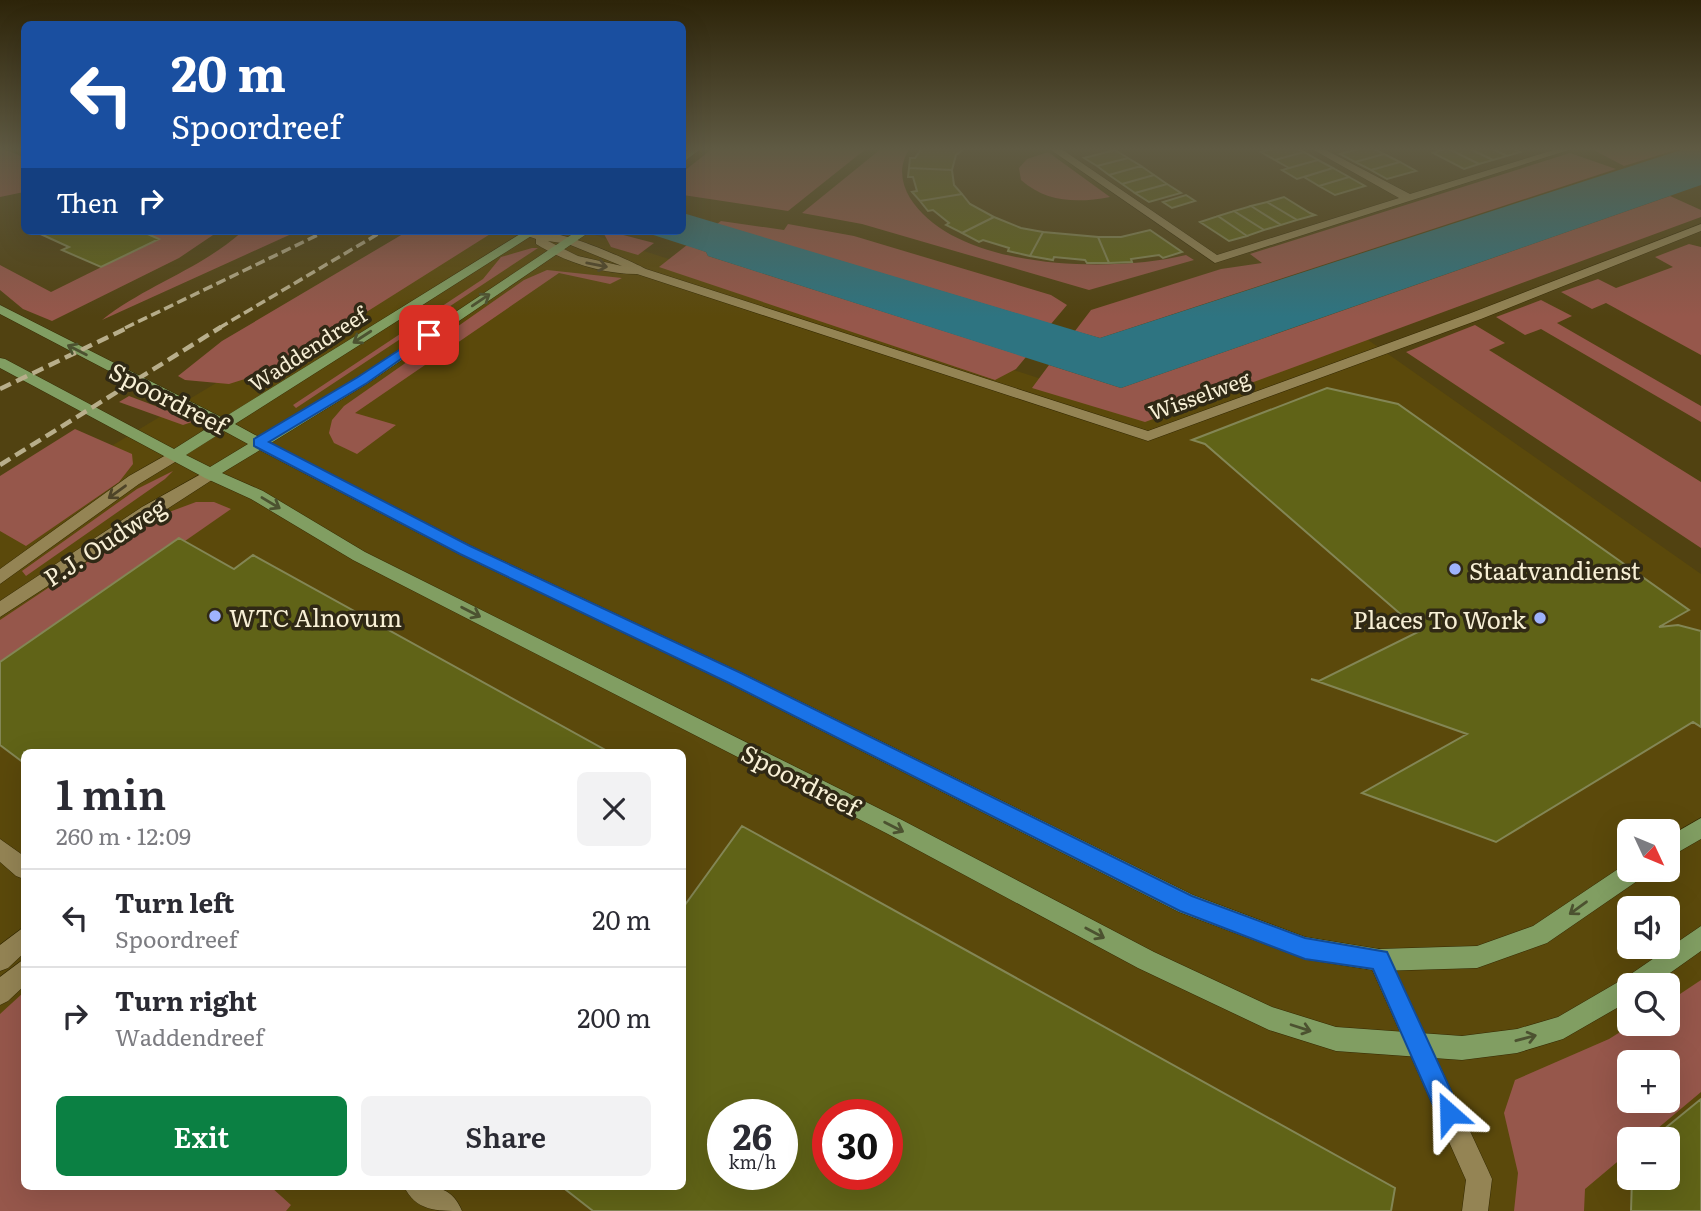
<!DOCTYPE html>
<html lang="en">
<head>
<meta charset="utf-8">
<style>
	:root { --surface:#fff; --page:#f2f2f3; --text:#2b2b33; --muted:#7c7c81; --line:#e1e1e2; --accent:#0b8043 }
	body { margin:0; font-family:Literata,serif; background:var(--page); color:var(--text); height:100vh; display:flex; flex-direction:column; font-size:26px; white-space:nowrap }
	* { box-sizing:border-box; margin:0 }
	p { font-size:23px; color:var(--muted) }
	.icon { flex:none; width:38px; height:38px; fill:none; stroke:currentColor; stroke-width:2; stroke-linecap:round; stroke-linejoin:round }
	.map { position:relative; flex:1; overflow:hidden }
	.side { position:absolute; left:21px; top:749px; width:665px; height:441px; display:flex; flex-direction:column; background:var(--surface); border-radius:10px; box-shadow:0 7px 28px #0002 }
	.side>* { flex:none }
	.banner { position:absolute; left:21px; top:21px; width:665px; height:214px; border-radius:10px; box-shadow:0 7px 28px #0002; background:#1a4fa0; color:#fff; overflow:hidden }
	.needle { width:46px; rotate:134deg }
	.controls { position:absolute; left:1617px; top:819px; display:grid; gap:14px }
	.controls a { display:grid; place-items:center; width:63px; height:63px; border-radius:10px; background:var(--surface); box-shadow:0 7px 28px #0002; font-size:35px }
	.speed { position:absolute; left:707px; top:1099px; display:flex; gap:14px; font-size:35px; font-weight:700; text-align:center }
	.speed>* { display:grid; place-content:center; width:91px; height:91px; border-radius:50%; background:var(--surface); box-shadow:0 7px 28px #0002; line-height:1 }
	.speed small { font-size:18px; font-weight:400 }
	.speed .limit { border:10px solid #d22; background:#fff; color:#111 }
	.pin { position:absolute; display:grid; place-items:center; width:60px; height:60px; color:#fff; margin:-30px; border-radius:14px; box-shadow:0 4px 10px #0006 }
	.me { position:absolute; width:77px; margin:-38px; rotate:335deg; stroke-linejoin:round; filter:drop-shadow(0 0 5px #0008) }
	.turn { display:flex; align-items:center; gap:24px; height:147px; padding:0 35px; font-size:32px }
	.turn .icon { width:91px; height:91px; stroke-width:2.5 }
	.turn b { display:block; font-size:49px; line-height:60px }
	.then { display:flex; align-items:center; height:66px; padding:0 35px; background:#0003; gap:14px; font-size:26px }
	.round { display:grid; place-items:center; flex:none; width:74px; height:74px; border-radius:10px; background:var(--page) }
	.overview { display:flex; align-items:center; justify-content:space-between; height:119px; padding:0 35px }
	h1 { font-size:42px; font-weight:600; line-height:52px }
	.button { display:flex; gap:14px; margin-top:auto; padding:14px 35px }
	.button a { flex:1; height:80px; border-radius:10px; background:var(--accent); color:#fff; font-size:28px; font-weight:600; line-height:80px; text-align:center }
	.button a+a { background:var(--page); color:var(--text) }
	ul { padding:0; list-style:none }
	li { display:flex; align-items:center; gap:21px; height:98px; padding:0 35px; border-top:2px solid var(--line) }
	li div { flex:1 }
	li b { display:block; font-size:26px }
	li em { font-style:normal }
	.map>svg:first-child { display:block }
</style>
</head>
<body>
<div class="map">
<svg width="1701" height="1211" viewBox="0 0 1701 1211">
	<rect width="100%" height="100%" fill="#514211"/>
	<path fill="#5b490b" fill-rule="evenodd" d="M469,231h113l540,174 229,-77 350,246v637h-1701v-698zM24,752h658v434h-658zM1629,831h39v39h-39zM1629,908h39v39h-39zM1629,985h39v39h-39zM1629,1062h39v39h-39zM723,1115h59v59h-59zM828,1115h59v59h-59zM1629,1139h39v39h-39z"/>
	<path fill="#96574b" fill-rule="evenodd" d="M0,148l24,9v35l-24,5z
		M713,148h154l-79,63 -105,-16v-23z
		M882,148h28c-11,16 -10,33 0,50 46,73 202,75 276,57l8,5 -105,30 -227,-66 -60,-11z
		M1590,148h92l-58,18z
		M1048,152l62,45c-32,6 -63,6 -89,-17l-2,-12 8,-9z
		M1570,153l46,16 -516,169 -25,-7 16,-21 130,-41 41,-6 -12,-9z
		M1670,196l31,14v7l-556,205 -113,-34 17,-23 72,23z
		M721,221l63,9 4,-6 66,12 197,59 16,10 -16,19 -334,-100z
		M141,231h78l-40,27 -127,63 -29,-12 -23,-19v-25l51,27 107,-53z
		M243,231h55l-196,89c44,-35 99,-51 141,-89z
		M408,231h87l-219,138 -47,15 -44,-4 -7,-4 44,-35z
		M608,231l46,12 -16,12 -27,-8 -7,-13z
		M1689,244l12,3v108l-95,-52 -14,6 -31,-17 37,-13 18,9 57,-21 -18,-10z
		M687,245l19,7 2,4 318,101 -10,12 -21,11 -336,-113z
		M532,248h6l-242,160 -3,-3 190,-126 18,-22z
		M547,270l75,8 -12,6 -51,-11 -204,140 41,12 -39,29 -23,-11 -5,-10 3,-13 12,-14 180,-126z
		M1541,300l31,16 -15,7 144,83v16l-160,-93 -16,6 -29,-18z
		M1475,325l30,18 -16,7 212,132v66l-295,-196z
		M129,396l66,25 -12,4 -64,-23z
		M75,429l57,25 1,10 -14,18 -93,64 -26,-15v-55z
		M173,471l-8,8 -139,97 -4,-5 115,-82z
		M196,502h18l17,7 -46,32 -7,-3 -178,124v-42l153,-102z
		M1701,980v112l-56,47h-16v13l-44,37 -1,22h-70l4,-38 -14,-60 11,-33 94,-41 24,-15h35v-22zM1629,1062h39v39h-39z
		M24,992v194l247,1 20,18 -5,6h-286v-197z"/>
	<path fill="#2e7481" d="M1687,148h14v37l-580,203 -413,-132 -2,-4 -65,-21h41l1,-18 417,125z"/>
	<path fill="#606317" stroke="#838655" stroke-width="2" fill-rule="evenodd" d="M922,148h43l-9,7 -4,15 -43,-2 1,-10h5z
		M1276,148h20l8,4 -29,8 -14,-8z
		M1362,148h10l12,6 -29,8 -15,-8z
		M1447,148h21l25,12 -14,4z
		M1447,148l32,16 -15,5 -31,-16z
		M1468,148h22l17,8 -14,4z
		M1490,148h22l8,4 -13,4z
		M1115,150l13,8 -31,8 -13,-8z
		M1304,152l14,8 -29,8 -14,-8z
		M1384,154l16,8 -29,8 -16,-8z
		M1128,158l13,8 -32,9 -12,-9z
		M1318,160l15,8 -36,11 -15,-9z
		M1400,162l16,9 -29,8 -16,-9z
		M1141,166l13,9 -32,9 -13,-9z
		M909,168l43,2 2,15 8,9 -42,7 -8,-9 5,-1 -4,-14h-5z
		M1333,168l16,9 -30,9 -15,-9z
		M1154,175l13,9 -32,9 -13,-9z
		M1349,177l16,9 -30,9 -16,-9z
		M1167,184l14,9 -32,9 -14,-9z
		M962,194l8,10 24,13 -32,16 -16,-8 3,-2 -16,-13 -5,1 -8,-10z
		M1186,195l9,6 -23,7 -9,-6z
		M1284,197l26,16 5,2 -18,5 -30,-18z
		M1267,202l30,18 -16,5 -30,-19z
		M1251,206l30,19 -17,5 -30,-19z
		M1234,211l30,19 -17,6 -29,-20z
		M1218,216l29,20 -18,5 -29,-19z
		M994,217l27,11 22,4 -13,24 -22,-5 1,-3 -26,-8 -4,2 -17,-9z
		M1150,230l32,22 -19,6 -4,-3 -28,4 1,3 -23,1 -11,-26h23z
		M34,231h107l18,8 -58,28 -39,-17 7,-3z
		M1043,232l55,5 11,26h-22l-2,-3 -31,-3 -1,3 -23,-4z
		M1327,388l71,16 291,206 -30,17 19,-2 23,6v96l-8,-5 -197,120 -134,-49 105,-59 -156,-55 8,2 101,-50 -215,-187 -13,-4z
		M179,538l55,31 19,-14 356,197h-585v11l-24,-18v-83z
		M742,826l653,362 -4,23h-798l-32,-25h121v-277zM723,1115h59v59h-59zM828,1115h59v59h-59z
		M1701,1099v112h-70l1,-33h36v-39h-16z"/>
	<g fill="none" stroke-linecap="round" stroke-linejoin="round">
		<g stroke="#342903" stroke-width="1">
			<path id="street" d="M1048,148h12l157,107 182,-57 -89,-50h12l88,46 150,-46h15l-360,115z
				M1701,224v7l-220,88 -333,122 -511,-167c-35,0 -72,-12 -101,-30v-5l-14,-5c20,-14 103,24 124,35l502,162 323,-118zM548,241l20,3 54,22 -44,-10z
				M175,450l5,1 3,4 -3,4 -41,25 -139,100v-15l129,-93z
				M210,469l8,5 -3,4 -215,139v-16l142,-94z
				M0,839l24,17v23l-8,-3 -16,-14z
				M24,927v26l-16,15 -8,3v-26z
				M1379,949l8,3 101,218 4,9 -4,32h-26l4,-31 -98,-220 3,-8z
				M24,959v27l-16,15 -8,4v-28z
				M404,1186c25,0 47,-3 58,25 -25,0 -47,0 -58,-25z"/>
		</g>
		<g stroke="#342903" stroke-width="1">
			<path id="secondary" d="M691,148h11l-20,15v-9z
				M525,231h14l-304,193 24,13 99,-60 219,-146h14l-223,152 -97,60 200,103 271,127 451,222 112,42 74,12 98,-3 56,-20 94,-63 2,7h17l-3,7 -96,66 -70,25 -98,3 -74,-12 -126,-47 -451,-229 -269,-129 -199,-104 -38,23 41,18 102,61 537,268 252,132 118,55 64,20 126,9 55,-7 41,-12 67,-39 76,-52v25l-48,34h-24v16l-66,38 -46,14 -55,7 -126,-9 -67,-21 -131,-62 -250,-134 -535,-274 -102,-61 -46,-21 -205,-110v-10l5,1 169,90 38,-24 -212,-111v-9l223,113zM224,431l24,13 -38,23 -24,-12z
				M1701,818v21l-33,19v-21z"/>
		</g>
		<use href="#street" fill="#948454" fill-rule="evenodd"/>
		<use href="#secondary" fill="#819e62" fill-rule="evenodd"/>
		<path stroke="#b8ae8b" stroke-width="3.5" stroke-dasharray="10 4.5" stroke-linecap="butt" d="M125,328l201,-97
			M219,328l164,-97"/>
		<path stroke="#b8ae8b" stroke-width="4.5" stroke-dasharray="12 6" stroke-linecap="butt" d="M0,389l129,-62
			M0,465l221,-138"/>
	</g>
	<defs><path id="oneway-shaft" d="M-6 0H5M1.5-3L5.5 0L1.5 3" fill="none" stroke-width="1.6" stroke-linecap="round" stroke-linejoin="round" transform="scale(1.75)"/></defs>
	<g stroke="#4e4428">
		<use href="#oneway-shaft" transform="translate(597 265) rotate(11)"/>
		<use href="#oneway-shaft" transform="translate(117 492) rotate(144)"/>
	</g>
	<g stroke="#4c5230">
		<use href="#oneway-shaft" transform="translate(481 300) rotate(-34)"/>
		<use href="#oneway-shaft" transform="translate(362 337) rotate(147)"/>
		<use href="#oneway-shaft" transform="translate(77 350) rotate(-153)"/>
		<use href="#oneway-shaft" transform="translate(271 503) rotate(31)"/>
		<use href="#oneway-shaft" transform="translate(471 612) rotate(27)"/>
		<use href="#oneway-shaft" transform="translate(894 827) rotate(27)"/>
		<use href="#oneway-shaft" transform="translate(1578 908) rotate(144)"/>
		<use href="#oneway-shaft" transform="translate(1095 933) rotate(28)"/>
		<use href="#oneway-shaft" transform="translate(1301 1028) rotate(18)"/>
		<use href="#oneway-shaft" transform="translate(1526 1038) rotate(-15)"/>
	</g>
	<linearGradient id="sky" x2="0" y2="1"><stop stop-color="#2d2409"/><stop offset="0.47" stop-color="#5f5a43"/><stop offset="1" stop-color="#5f5a43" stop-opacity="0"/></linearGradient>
	<rect width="1701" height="317" fill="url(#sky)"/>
	<path fill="#1a73e8" stroke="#114b97" stroke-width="2" d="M425,333l10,2 -68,48 -98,59 201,104 271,127 451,223 113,42 82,14 70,152 3,9 -3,8 -8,3 -9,-3 -67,-152 -68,-10 -125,-48 -451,-228 -269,-129 -206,-108v-7l104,-62z"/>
	<g fill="#9eb3fd" stroke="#302915" stroke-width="2.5">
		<circle cx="1455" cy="569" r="7"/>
		<circle cx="215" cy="616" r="7"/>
		<circle cx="1540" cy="618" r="7"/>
	</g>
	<g text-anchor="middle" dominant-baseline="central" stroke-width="7" stroke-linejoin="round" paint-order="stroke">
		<g font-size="21" fill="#f7efd5" stroke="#302915">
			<text transform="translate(307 348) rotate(-33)">Waddendreef</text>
			<text transform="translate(1199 394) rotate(-20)">Wisselweg</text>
		</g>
		<g font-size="24" fill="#f7efd5" stroke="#302915">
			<text transform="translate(169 397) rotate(27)">Spoordreef</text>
			<text transform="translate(104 541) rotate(-33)">P.J. Oudweg</text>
			<text transform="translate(801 779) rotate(27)">Spoordreef</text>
		</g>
		<g font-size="24" fill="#f7efd5" stroke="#302915" text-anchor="start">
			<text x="1469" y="569">Staatvandienst</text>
			<text x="229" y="616">WTC Alnovum</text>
			<text x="1526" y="618" text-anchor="end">Places To Work</text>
		</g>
	</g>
</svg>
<div class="controls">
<a><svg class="needle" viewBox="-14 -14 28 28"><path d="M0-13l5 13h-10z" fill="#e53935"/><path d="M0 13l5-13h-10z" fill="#7c7c81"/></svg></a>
<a><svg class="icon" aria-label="sound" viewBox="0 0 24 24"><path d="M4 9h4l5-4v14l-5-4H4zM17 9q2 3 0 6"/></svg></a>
<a><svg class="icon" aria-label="search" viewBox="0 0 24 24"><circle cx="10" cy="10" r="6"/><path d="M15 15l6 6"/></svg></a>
<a>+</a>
<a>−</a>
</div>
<div class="speed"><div>26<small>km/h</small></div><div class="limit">30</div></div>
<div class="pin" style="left:429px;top:335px;background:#d93025"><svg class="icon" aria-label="arrive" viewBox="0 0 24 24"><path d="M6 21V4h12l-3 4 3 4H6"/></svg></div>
<svg class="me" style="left:1449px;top:1113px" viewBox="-20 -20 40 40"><path d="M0-17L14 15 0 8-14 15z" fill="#1a73e8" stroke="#fff" stroke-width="4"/></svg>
<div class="banner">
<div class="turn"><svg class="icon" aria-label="left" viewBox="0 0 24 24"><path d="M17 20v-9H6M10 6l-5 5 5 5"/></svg><div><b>20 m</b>Spoordreef</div></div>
<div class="then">Then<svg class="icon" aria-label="right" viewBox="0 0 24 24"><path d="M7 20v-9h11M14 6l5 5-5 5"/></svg></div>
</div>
<section class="side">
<div class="overview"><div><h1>1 min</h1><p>260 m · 12:09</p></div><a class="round"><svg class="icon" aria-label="close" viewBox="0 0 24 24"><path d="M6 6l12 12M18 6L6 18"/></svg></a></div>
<ul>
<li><svg class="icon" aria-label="left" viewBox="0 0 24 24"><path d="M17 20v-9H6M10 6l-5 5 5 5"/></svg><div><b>Turn left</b><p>Spoordreef</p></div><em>20 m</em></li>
<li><svg class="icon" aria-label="right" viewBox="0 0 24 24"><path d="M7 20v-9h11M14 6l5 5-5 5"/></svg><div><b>Turn right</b><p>Waddendreef</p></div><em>200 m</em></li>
</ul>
<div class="button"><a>Exit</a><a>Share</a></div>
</section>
</div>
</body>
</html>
